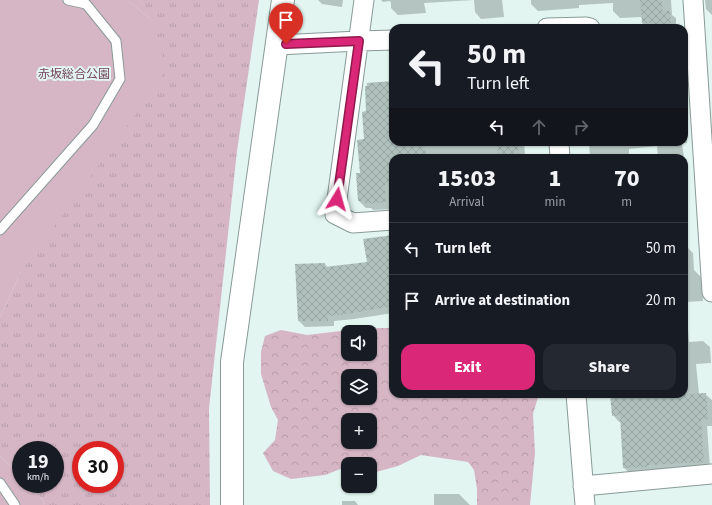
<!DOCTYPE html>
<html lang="en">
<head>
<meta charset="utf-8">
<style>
	:root { --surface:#171b24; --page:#242831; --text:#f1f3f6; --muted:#9ea1a6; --line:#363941; --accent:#db2777 }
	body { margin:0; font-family:"Source Sans 3","Noto Sans JP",sans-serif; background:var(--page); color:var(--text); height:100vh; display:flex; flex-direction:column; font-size:15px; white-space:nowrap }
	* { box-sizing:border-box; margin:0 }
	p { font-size:13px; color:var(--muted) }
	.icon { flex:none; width:22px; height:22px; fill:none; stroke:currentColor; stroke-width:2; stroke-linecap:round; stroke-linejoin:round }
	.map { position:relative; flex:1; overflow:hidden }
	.side { position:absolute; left:389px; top:154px; width:299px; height:244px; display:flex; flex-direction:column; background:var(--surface); border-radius:12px; box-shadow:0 1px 3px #0004 }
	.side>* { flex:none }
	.guide { position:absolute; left:389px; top:24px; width:299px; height:122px; border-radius:12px; box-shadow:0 1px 3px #0004; background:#171b24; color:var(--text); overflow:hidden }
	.buttons { position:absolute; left:341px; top:325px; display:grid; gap:8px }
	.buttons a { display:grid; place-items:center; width:36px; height:36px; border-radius:8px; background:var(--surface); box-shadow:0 1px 3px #0004; font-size:20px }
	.speed { position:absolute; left:12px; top:441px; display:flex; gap:8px; font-size:20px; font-weight:700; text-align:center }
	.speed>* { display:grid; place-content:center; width:52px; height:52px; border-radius:50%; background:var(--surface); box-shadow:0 1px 3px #0004; line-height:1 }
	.speed small { font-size:10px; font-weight:400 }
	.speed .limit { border:6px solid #d22; background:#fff; color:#111 }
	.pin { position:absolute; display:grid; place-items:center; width:34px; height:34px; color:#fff; margin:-41px -17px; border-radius:50% 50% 50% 0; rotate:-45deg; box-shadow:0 0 4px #0007 }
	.pin .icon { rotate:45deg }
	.me { position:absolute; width:44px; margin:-22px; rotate:8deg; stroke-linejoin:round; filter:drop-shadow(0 0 3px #0008) }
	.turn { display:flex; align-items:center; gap:14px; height:84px; padding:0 12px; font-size:18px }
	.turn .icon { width:52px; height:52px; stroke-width:2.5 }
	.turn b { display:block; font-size:28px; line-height:34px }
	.lanes { display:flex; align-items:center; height:38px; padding:0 12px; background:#0003; justify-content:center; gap:20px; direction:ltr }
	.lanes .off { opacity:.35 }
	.eta { display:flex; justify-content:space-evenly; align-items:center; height:68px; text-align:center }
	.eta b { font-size:24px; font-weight:800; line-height:28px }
	.primary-button { display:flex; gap:8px; margin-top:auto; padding:8px 12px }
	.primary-button a { flex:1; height:46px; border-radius:12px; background:var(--accent); color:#fff; font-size:16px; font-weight:800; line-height:46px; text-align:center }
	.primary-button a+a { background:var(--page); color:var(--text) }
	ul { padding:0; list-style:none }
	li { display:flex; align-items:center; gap:12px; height:52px; padding:0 12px; border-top:1px solid var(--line) }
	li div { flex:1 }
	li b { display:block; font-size:15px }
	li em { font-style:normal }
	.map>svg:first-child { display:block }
</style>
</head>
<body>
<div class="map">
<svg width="712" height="505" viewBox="0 0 712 505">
	<defs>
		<pattern id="grass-tufts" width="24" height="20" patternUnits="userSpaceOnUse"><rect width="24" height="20" fill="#d6b6c5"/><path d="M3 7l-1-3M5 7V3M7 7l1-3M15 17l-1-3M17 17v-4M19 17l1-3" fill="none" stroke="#b79ca9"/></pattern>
		<pattern id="forest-crowns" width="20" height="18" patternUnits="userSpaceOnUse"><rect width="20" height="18" fill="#d6b6c5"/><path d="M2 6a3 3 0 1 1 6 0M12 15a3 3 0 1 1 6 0" fill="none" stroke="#b79ca9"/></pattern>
		<pattern id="building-cross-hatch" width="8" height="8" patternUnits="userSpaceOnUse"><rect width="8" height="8" fill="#afc0bd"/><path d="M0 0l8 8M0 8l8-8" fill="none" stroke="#96a5a2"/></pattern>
	</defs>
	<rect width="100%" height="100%" fill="#e2f5f1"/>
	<path fill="url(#grass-tufts)" fill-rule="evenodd" d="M127,0h132l-22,151 -28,258 1,96h-166l-1,-5 -16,-16h28v-34h-34v27l-21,-21v-139l21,-45 130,-253zM81,450h34v34h-34z"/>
	<path fill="url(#forest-crowns)" fill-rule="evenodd" d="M378,328h15v66h146l-6,20 2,39 -5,52h-53v-16l-3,-19 -6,-8 -47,-7 -23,11 -22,6 -6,-1v-7h-22v4h-5l-18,7 -34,4 -18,-8 -10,-18 12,-13 3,-20 -7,-13 -10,-33v-22l4,-16 16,-6 26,5 34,-4zM348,332h22v22h-22zM348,376h22v22h-22zM348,420h22v22h-22z"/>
	<path fill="#d6b6c5" d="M0,0h127l24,19 15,51 -33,48 -112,154 -21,45z
		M0,456l21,21v7h6l16,16 1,5h-44z"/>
	<path fill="#0003" d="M318,0h25l-1,7 -20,-3z
		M381,0h121l2,17 -23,2 -6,-7 -1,-12 -50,3 2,10 -28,2 -7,-7v-5l-1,-2 -7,1z
		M531,0h140l1,15 4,3v10h-33l-1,-11 -22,1 -7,-7v-8l-34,2v3l-41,3 -7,-7z
		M705,0h7v15l-6,-6z
		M393,82v60h20v1l10,-1h101l1,13 14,-1 4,4h-150v51l-20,1 -2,-2h-5l-7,-7 8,-89z
		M684,118l3,25h-5l2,15h-26l-1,-12 -28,3v5h-9v4h-30l-1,-16h95z
		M684,162l3,30 -3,1z
		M393,237v76l-39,6 -20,2v5l-29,1 -6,-6 26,-57 3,4 40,-5z
		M684,247h3l6,6 1,17 7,7 2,24 -17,1 3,40 14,-1 7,6 1,16 -15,1 3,30h6l7,6v26h-5l3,42 -79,6 -7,-6 -3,-46h-2l-6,-7 -2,-21h73z
		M434,494h25l11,11h-36z
		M342,501h13l3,4h-16z"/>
	<path fill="url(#building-cross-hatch)" d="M640,0h22l1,11h7l1,17h-20v-5h-9z
		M393,81v63l32,-2 1,16h-33v11h-4l1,14h-5l1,19 -21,2v-3h-7l-2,-28h4l-3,-33 7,-1 -2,-27 4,-1 -1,-25h2v-3z
		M497,142h21l1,16h-21z
		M393,235v71l-46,8 -19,2v5h-30l-3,-57 30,-1v4l42,-5 -4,-23z
		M706,393l2,26 -7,1 3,42 -56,3v2l-25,1 -3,-53 -8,1 -2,-22h79z"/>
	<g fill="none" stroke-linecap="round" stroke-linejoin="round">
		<g stroke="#899a97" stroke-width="11">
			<path id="lane" d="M0,230l93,-105 27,-46 -4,-38 -30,-37 -18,-4
				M0,483l15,22"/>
		</g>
		<g stroke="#899a97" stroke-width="21">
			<path id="street" d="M364,0l-29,214 18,9 40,-3
				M693,0l19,292
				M547,28l39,-1 4,1
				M277,45l82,-4 34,-1
				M559,142l1,16
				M576,394l9,111
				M583,486l129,-12"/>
		</g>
		<g stroke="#899a97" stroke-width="24">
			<path id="secondary" d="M232,505v-143l51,-362"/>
		</g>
		<use href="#lane" stroke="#fff" stroke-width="9"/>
		<use href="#street" stroke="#fff" stroke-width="19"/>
		<use href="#secondary" stroke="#fff" stroke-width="22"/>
	</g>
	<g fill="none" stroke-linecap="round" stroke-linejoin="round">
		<g stroke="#8e194d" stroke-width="10">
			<path id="route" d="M286,44l73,-3 -22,158"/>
		</g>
		<use href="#route" stroke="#db2777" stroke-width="7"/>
	</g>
	<g text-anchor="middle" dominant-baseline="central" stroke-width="4" stroke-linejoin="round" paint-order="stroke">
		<g font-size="12" fill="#74445d" stroke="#e2f5f1">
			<text x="74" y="74">赤坂総合公園</text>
		</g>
	</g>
</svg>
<div class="buttons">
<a><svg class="icon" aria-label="sound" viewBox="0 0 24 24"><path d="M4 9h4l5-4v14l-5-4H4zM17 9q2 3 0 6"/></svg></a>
<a><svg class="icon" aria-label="layers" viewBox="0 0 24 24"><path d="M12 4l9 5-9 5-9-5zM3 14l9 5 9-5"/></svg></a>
<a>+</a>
<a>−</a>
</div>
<div class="speed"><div>19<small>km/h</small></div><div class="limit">30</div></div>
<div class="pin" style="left:286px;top:44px;background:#d93025"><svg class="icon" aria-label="arrive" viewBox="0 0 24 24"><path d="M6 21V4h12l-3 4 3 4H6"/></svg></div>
<svg class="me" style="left:337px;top:199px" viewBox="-20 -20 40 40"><path d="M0-17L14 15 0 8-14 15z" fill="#db2777" stroke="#fff" stroke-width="4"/></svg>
<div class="guide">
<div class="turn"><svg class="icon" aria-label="left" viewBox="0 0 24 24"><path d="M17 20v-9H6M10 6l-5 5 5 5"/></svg><div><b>50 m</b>Turn left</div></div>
<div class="lanes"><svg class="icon" aria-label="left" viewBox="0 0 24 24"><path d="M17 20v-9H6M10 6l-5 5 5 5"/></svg><svg class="icon off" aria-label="ahead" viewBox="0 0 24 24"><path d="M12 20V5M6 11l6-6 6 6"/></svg><svg class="icon off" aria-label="right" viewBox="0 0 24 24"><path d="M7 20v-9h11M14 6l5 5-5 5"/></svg></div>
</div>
<section class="side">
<div class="eta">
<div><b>15:03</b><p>Arrival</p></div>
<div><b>1</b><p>min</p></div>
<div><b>70</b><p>m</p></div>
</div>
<ul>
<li><svg class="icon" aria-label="left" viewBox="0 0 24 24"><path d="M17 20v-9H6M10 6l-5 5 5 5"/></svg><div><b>Turn left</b></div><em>50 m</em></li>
<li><svg class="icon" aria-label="arrive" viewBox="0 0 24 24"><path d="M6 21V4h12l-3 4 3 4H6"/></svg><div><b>Arrive at destination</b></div><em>20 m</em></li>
</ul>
<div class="primary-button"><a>Exit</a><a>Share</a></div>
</section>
</div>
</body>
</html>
